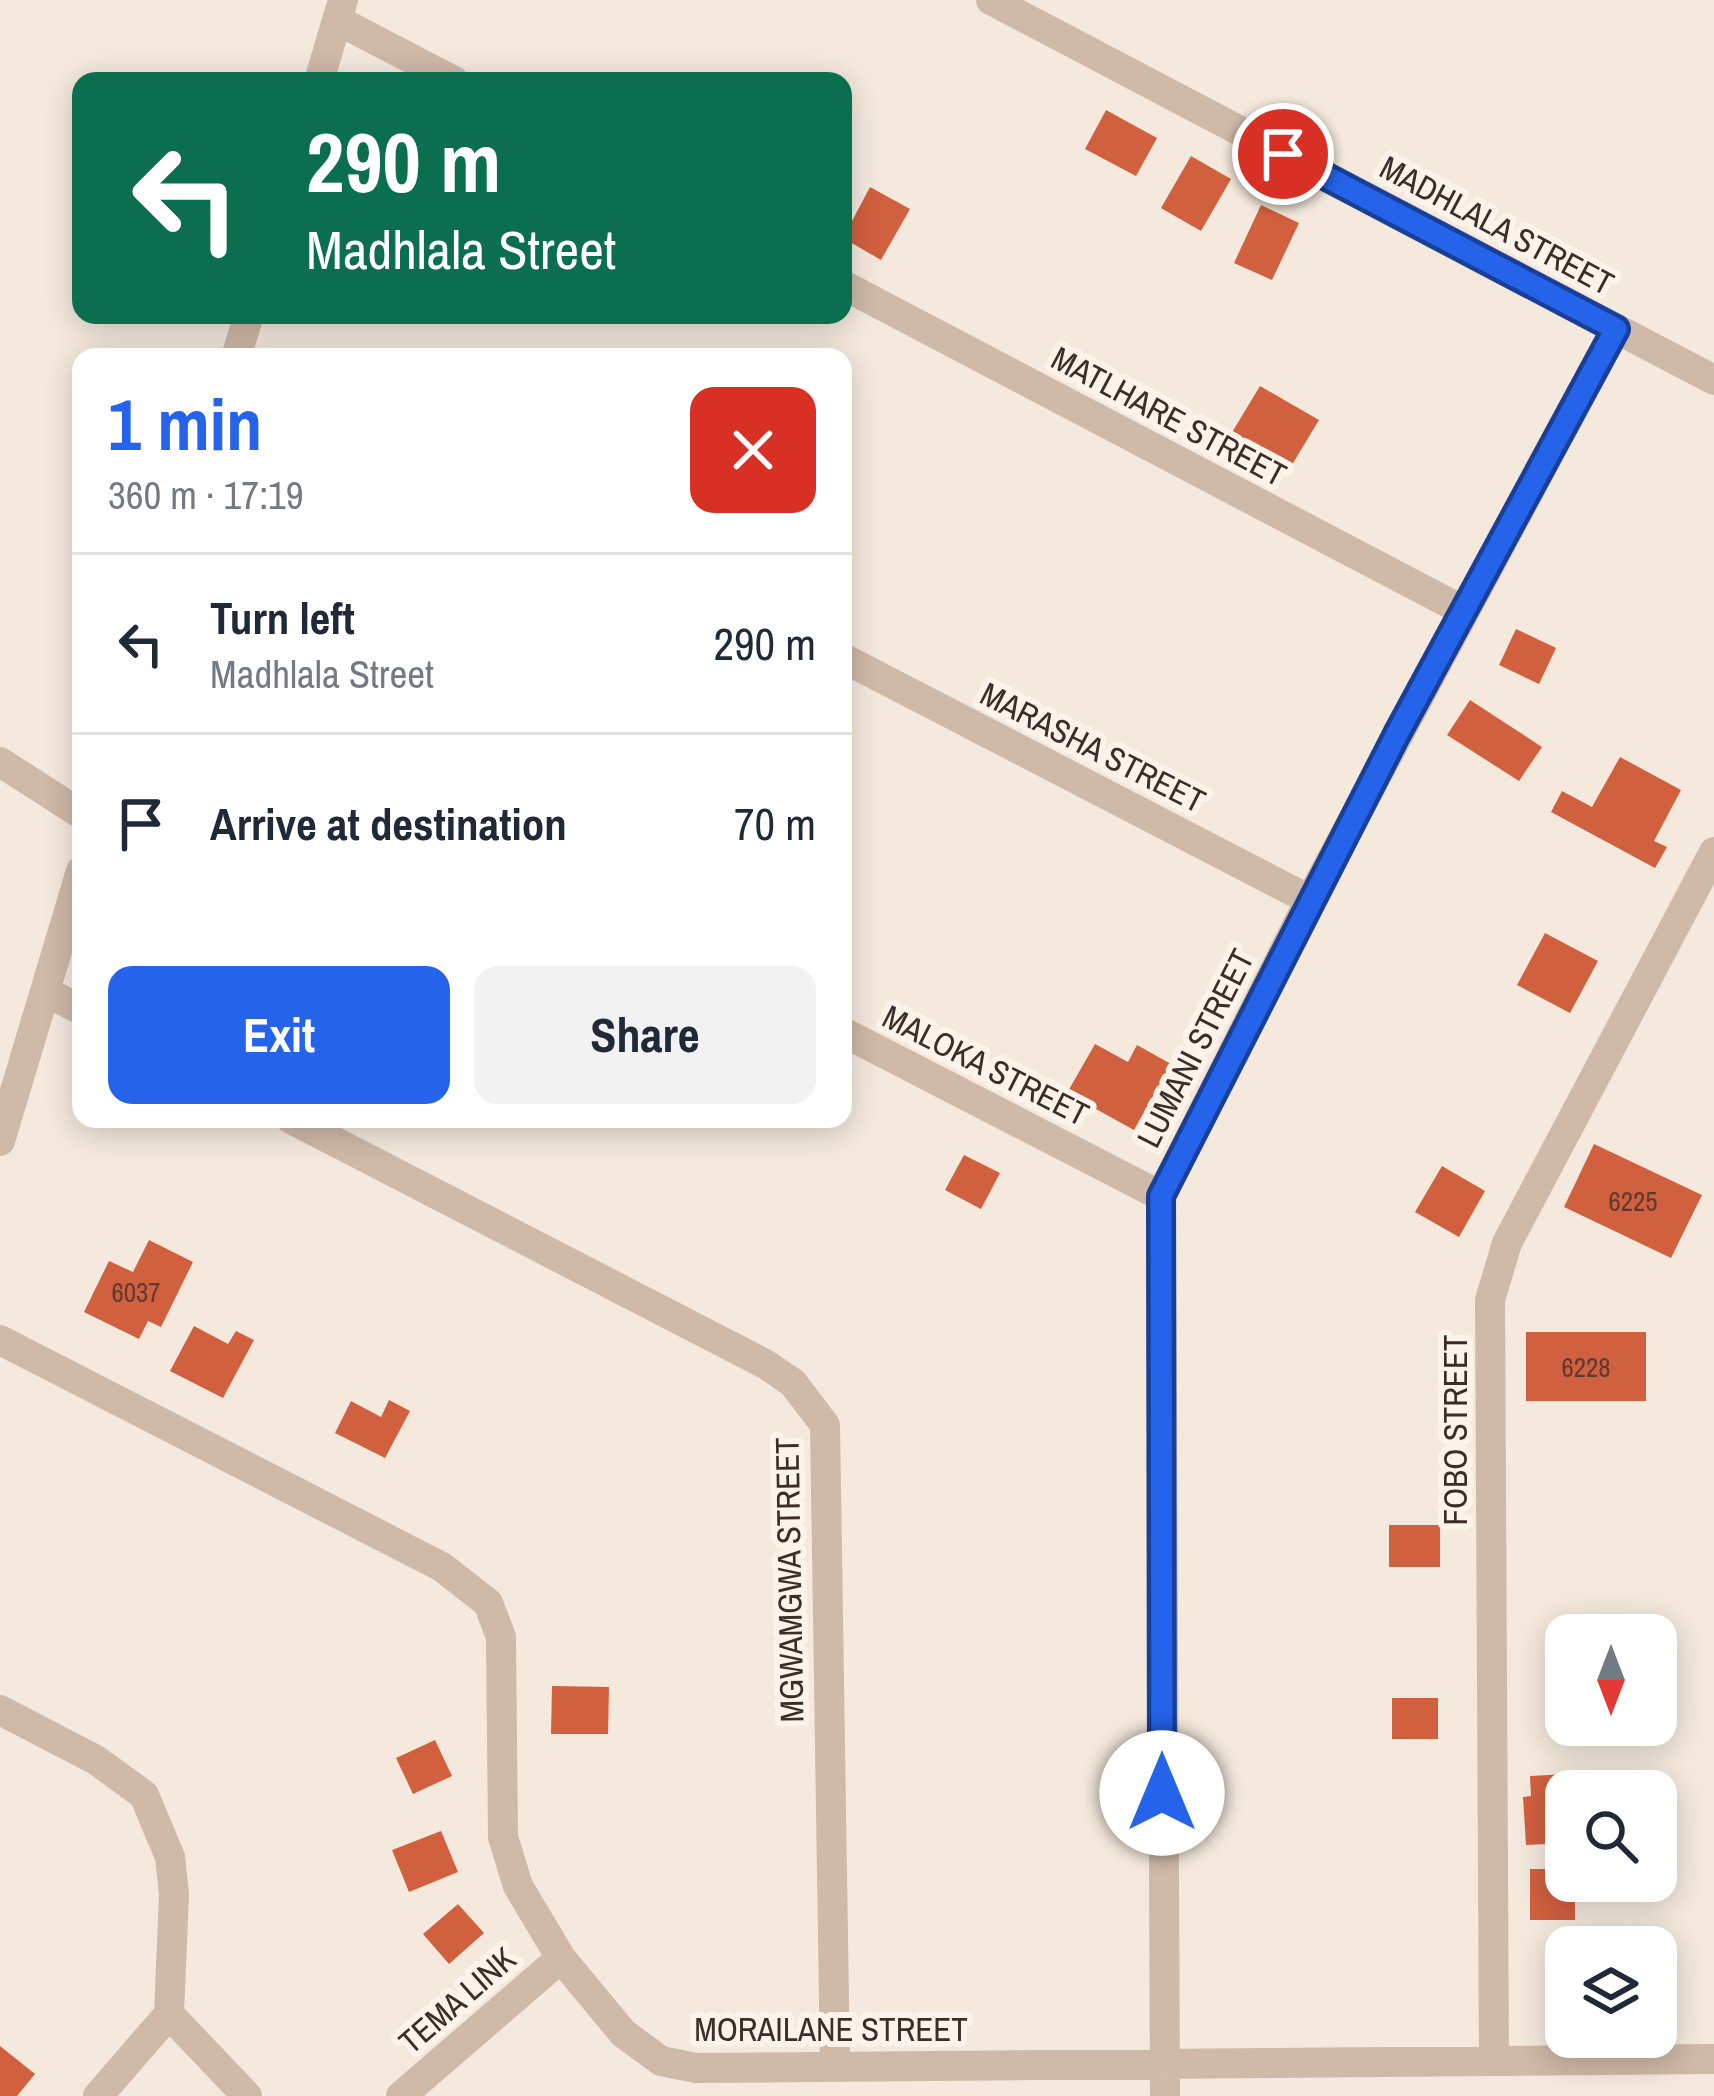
<!DOCTYPE html>
<html lang="en">
<head>
<meta charset="utf-8">
<style>
	:root { --surface:#fff; --page:#f2f2f3; --text:#1f2937; --muted:#747a83; --line:#e0e1e3; --accent:#2563eb }
	body { margin:0; font-family:"Archivo Narrow",sans-serif; background:var(--page); color:var(--text); height:100vh; display:flex; flex-direction:column; font-size:45px; white-space:nowrap }
	* { box-sizing:border-box; margin:0 }
	p { font-size:39px; color:var(--muted) }
	.icon { flex:none; width:66px; height:66px; fill:none; stroke:currentColor; stroke-width:2; stroke-linecap:round; stroke-linejoin:round }
	.map { position:relative; flex:1; overflow:hidden }
	.side { position:absolute; left:72px; top:348px; width:780px; height:780px; display:flex; flex-direction:column; background:var(--surface); border-radius:24px; box-shadow:0 6px 30px #0003 }
	.side>* { flex:none }
	.banner { position:absolute; left:72px; top:72px; width:780px; height:252px; border-radius:24px; box-shadow:0 6px 30px #0003; background:#0b6e4f; color:#fff; overflow:hidden }
	.needle { width:78px; rotate:180deg }
	.fabs { position:absolute; left:1545px; top:1614px; display:grid; gap:24px }
	.fabs a { display:grid; place-items:center; width:132px; height:132px; border-radius:24px; background:var(--surface); box-shadow:0 6px 30px #0003; font-size:60px }
	.pin { position:absolute; display:grid; place-items:center; width:102px; height:102px; color:#fff; margin:-51px; border:6px solid #fff; border-radius:50%; box-shadow:0 3px 12px #0007 }
	.me { position:absolute; width:132px; margin:-66px; rotate:0deg; stroke-linejoin:round; filter:drop-shadow(0 0 9px #0008) }
	.turn { display:flex; align-items:center; gap:42px; height:252px; padding:0 36px; font-size:54px }
	.turn .icon { width:156px; height:156px; stroke-width:2.5 }
	.turn b { display:block; font-size:84px; line-height:102px }
	.round { display:grid; place-items:center; flex:none; width:126px; height:126px; border-radius:24px; background:var(--page) }
	.head { display:flex; align-items:center; justify-content:space-between; height:204px; padding:0 36px }
	h1 { font-size:72px; font-weight:700; line-height:90px; color:var(--accent) }
	.action { display:flex; gap:24px; margin-top:auto; padding:24px 36px }
	.action a { flex:1; height:138px; border-radius:24px; background:var(--accent); color:#fff; font-size:48px; font-weight:700; line-height:138px; text-align:center }
	.action a+a { background:var(--page); color:var(--text) }
	ul { padding:0; list-style:none }
	li { display:flex; align-items:center; gap:36px; height:180px; padding:0 36px; border-top:3px solid var(--line) }
	li div { flex:1 }
	li b { display:block; font-size:45px }
	li em { font-style:normal }
	.map>svg:first-child { display:block }
</style>
</head>
<body>
<div class="map">
<svg width="1714" height="2096" viewBox="0 0 1714 2096">
	<rect width="100%" height="100%" fill="#f5e9dd"/>
	<path fill="#d1603f" d="M1106,110l51,28 -21,38 -51,-27z
		M1191,156l40,23 -30,52 -40,-23z
		M870,187l40,22 -29,51 -38,-22z
		M1261,205l38,18 -27,57 -38,-17z
		M1260,386l59,34 -29,48 -59,-34z
		M1516,629l40,19 -17,36 -40,-19z
		M1470,700l72,47 -23,34 -72,-46z
		M1620,757l61,33 -27,51 13,6 -12,21 -104,-56 11,-21 30,16z
		M1545,933l53,28 -28,52 -53,-28z
		M1095,1044l33,18 9,-17 34,19 -37,66 -67,-37z
		M1594,1144l108,51 -31,63 -107,-51z
		M964,1155l36,18 -19,36 -36,-19z
		M1442,1166l43,25 -26,46 -44,-25z
		M149,1240l44,22 -32,65 -13,-6 -9,18 -55,-27 25,-51 24,11z
		M194,1326l34,18 8,-13 18,9 -31,58 -53,-27z
		M1526,1332h120v69h-120z
		M389,1400l21,11 -25,47 -50,-25 16,-32 30,16z
		M1389,1525h51v42h-51z
		M552,1686l57,1 -1,47h-57z
		M1392,1698h46v41h-46z
		M435,1740l17,36 -39,18 -17,-36z
		M1605,1772l1,19h-40v52l-40,2 -3,-48 8,-1 -1,-20z
		M441,1831l17,41 -49,20 -17,-42z
		M1530,1869h36v12h9v39h-45z
		M458,1904l26,29 -35,31 -26,-30z
		M0,2046l35,28 -18,22h-17z"/>
	<g fill="none" stroke-linecap="round" stroke-linejoin="round">
		<path stroke="#cfb9a8" stroke-width="30" d="M991,0l723,380
			M337,20l117,61
			M319,81l24,-81
			M843,285l619,325
			M236,357l13,-42
			M843,658l467,242
			M0,762l81,52
			M45,991l36,19
			M843,1032l318,164
			M291,1119l476,246 26,18 32,42 10,640
			M0,1141l81,-270
			M0,1340l442,227 46,36 13,34 2,200 15,49 43,72 62,75 38,28 35,7 1018,-9
			M0,1710l96,50 48,35 26,62 4,37 -5,120 -71,82
			M169,2014l78,82
			M1494,2061l-4,-761 17,-57 207,-391
			M401,2096l160,-138
			M1165,2096l-4,-900 149,-296 306,-571"/>
	</g>
	<g fill="none" stroke-linecap="round" stroke-linejoin="round">
		<g stroke="#184099" stroke-width="30">
			<path id="route" d="M1162,1793l-1,-597 236,-462 219,-405 -333,-175"/>
		</g>
		<use href="#route" stroke="#2563eb" stroke-width="21"/>
	</g>
	<g text-anchor="middle" dominant-baseline="central" stroke-width="12" stroke-linejoin="round" paint-order="stroke">
		<g font-size="27" fill="#603a2e">
			<text x="1633" y="1201">6225</text>
			<text x="136" y="1292">6037</text>
			<text x="1586" y="1367">6228</text>
		</g>
		<g font-size="33" fill="#3b2e29" stroke="#fcf3ea">
			<text transform="translate(1497 225) rotate(28)">MADHLALA STREET</text>
			<text transform="translate(1169 416) rotate(28)">MATLHARE STREET</text>
			<text transform="translate(1093 747) rotate(27)">MARASHA STREET</text>
			<text transform="translate(1195 1048) rotate(-63)">LUMANI STREET</text>
			<text transform="translate(986 1065) rotate(27)">MALOKA STREET</text>
			<text transform="translate(1455 1430) rotate(-90)">FOBO STREET</text>
			<text transform="translate(789 1580) rotate(-91)">MGWAMGWA STREET</text>
			<text transform="translate(457 2000) rotate(-41)">TEMA LINK</text>
			<text x="831" y="2029">MORAILANE STREET</text>
		</g>
	</g>
</svg>
<div class="fabs">
<a><svg class="needle" viewBox="-14 -14 28 28"><path d="M0-13l5 13h-10z" fill="#e53935"/><path d="M0 13l5-13h-10z" fill="#747a83"/></svg></a>
<a><svg class="icon" aria-label="search" viewBox="0 0 24 24"><circle cx="10" cy="10" r="6"/><path d="M15 15l6 6"/></svg></a>
<a><svg class="icon" aria-label="layers" viewBox="0 0 24 24"><path d="M12 4l9 5-9 5-9-5zM3 14l9 5 9-5"/></svg></a>
</div>
<div class="pin" style="left:1283px;top:154px;background:#d93025"><svg class="icon" aria-label="arrive" viewBox="0 0 24 24"><path d="M6 21V4h12l-3 4 3 4H6"/></svg></div>
<svg class="me" style="left:1162px;top:1793px" viewBox="-20 -20 40 40"><circle r="19" fill="#fff"/><path d="M0-13L10 11 0 6-10 11z" fill="#2563eb"/></svg>
<div class="banner">
<div class="turn"><svg class="icon" aria-label="left" viewBox="0 0 24 24"><path d="M17 20v-9H6M10 6l-5 5 5 5"/></svg><div><b>290 m</b>Madhlala Street</div></div>
</div>
<section class="side">
<div class="head"><div><h1>1 min</h1><p>360 m · 17:19</p></div><a class="round" style="background:#d93025;color:#fff"><svg class="icon" aria-label="close" viewBox="0 0 24 24"><path d="M6 6l12 12M18 6L6 18"/></svg></a></div>
<ul>
<li><svg class="icon" aria-label="left" viewBox="0 0 24 24"><path d="M17 20v-9H6M10 6l-5 5 5 5"/></svg><div><b>Turn left</b><p>Madhlala Street</p></div><em>290 m</em></li>
<li><svg class="icon" aria-label="arrive" viewBox="0 0 24 24"><path d="M6 21V4h12l-3 4 3 4H6"/></svg><div><b>Arrive at destination</b></div><em>70 m</em></li>
</ul>
<div class="action"><a>Exit</a><a>Share</a></div>
</section>
</div>
</body>
</html>
